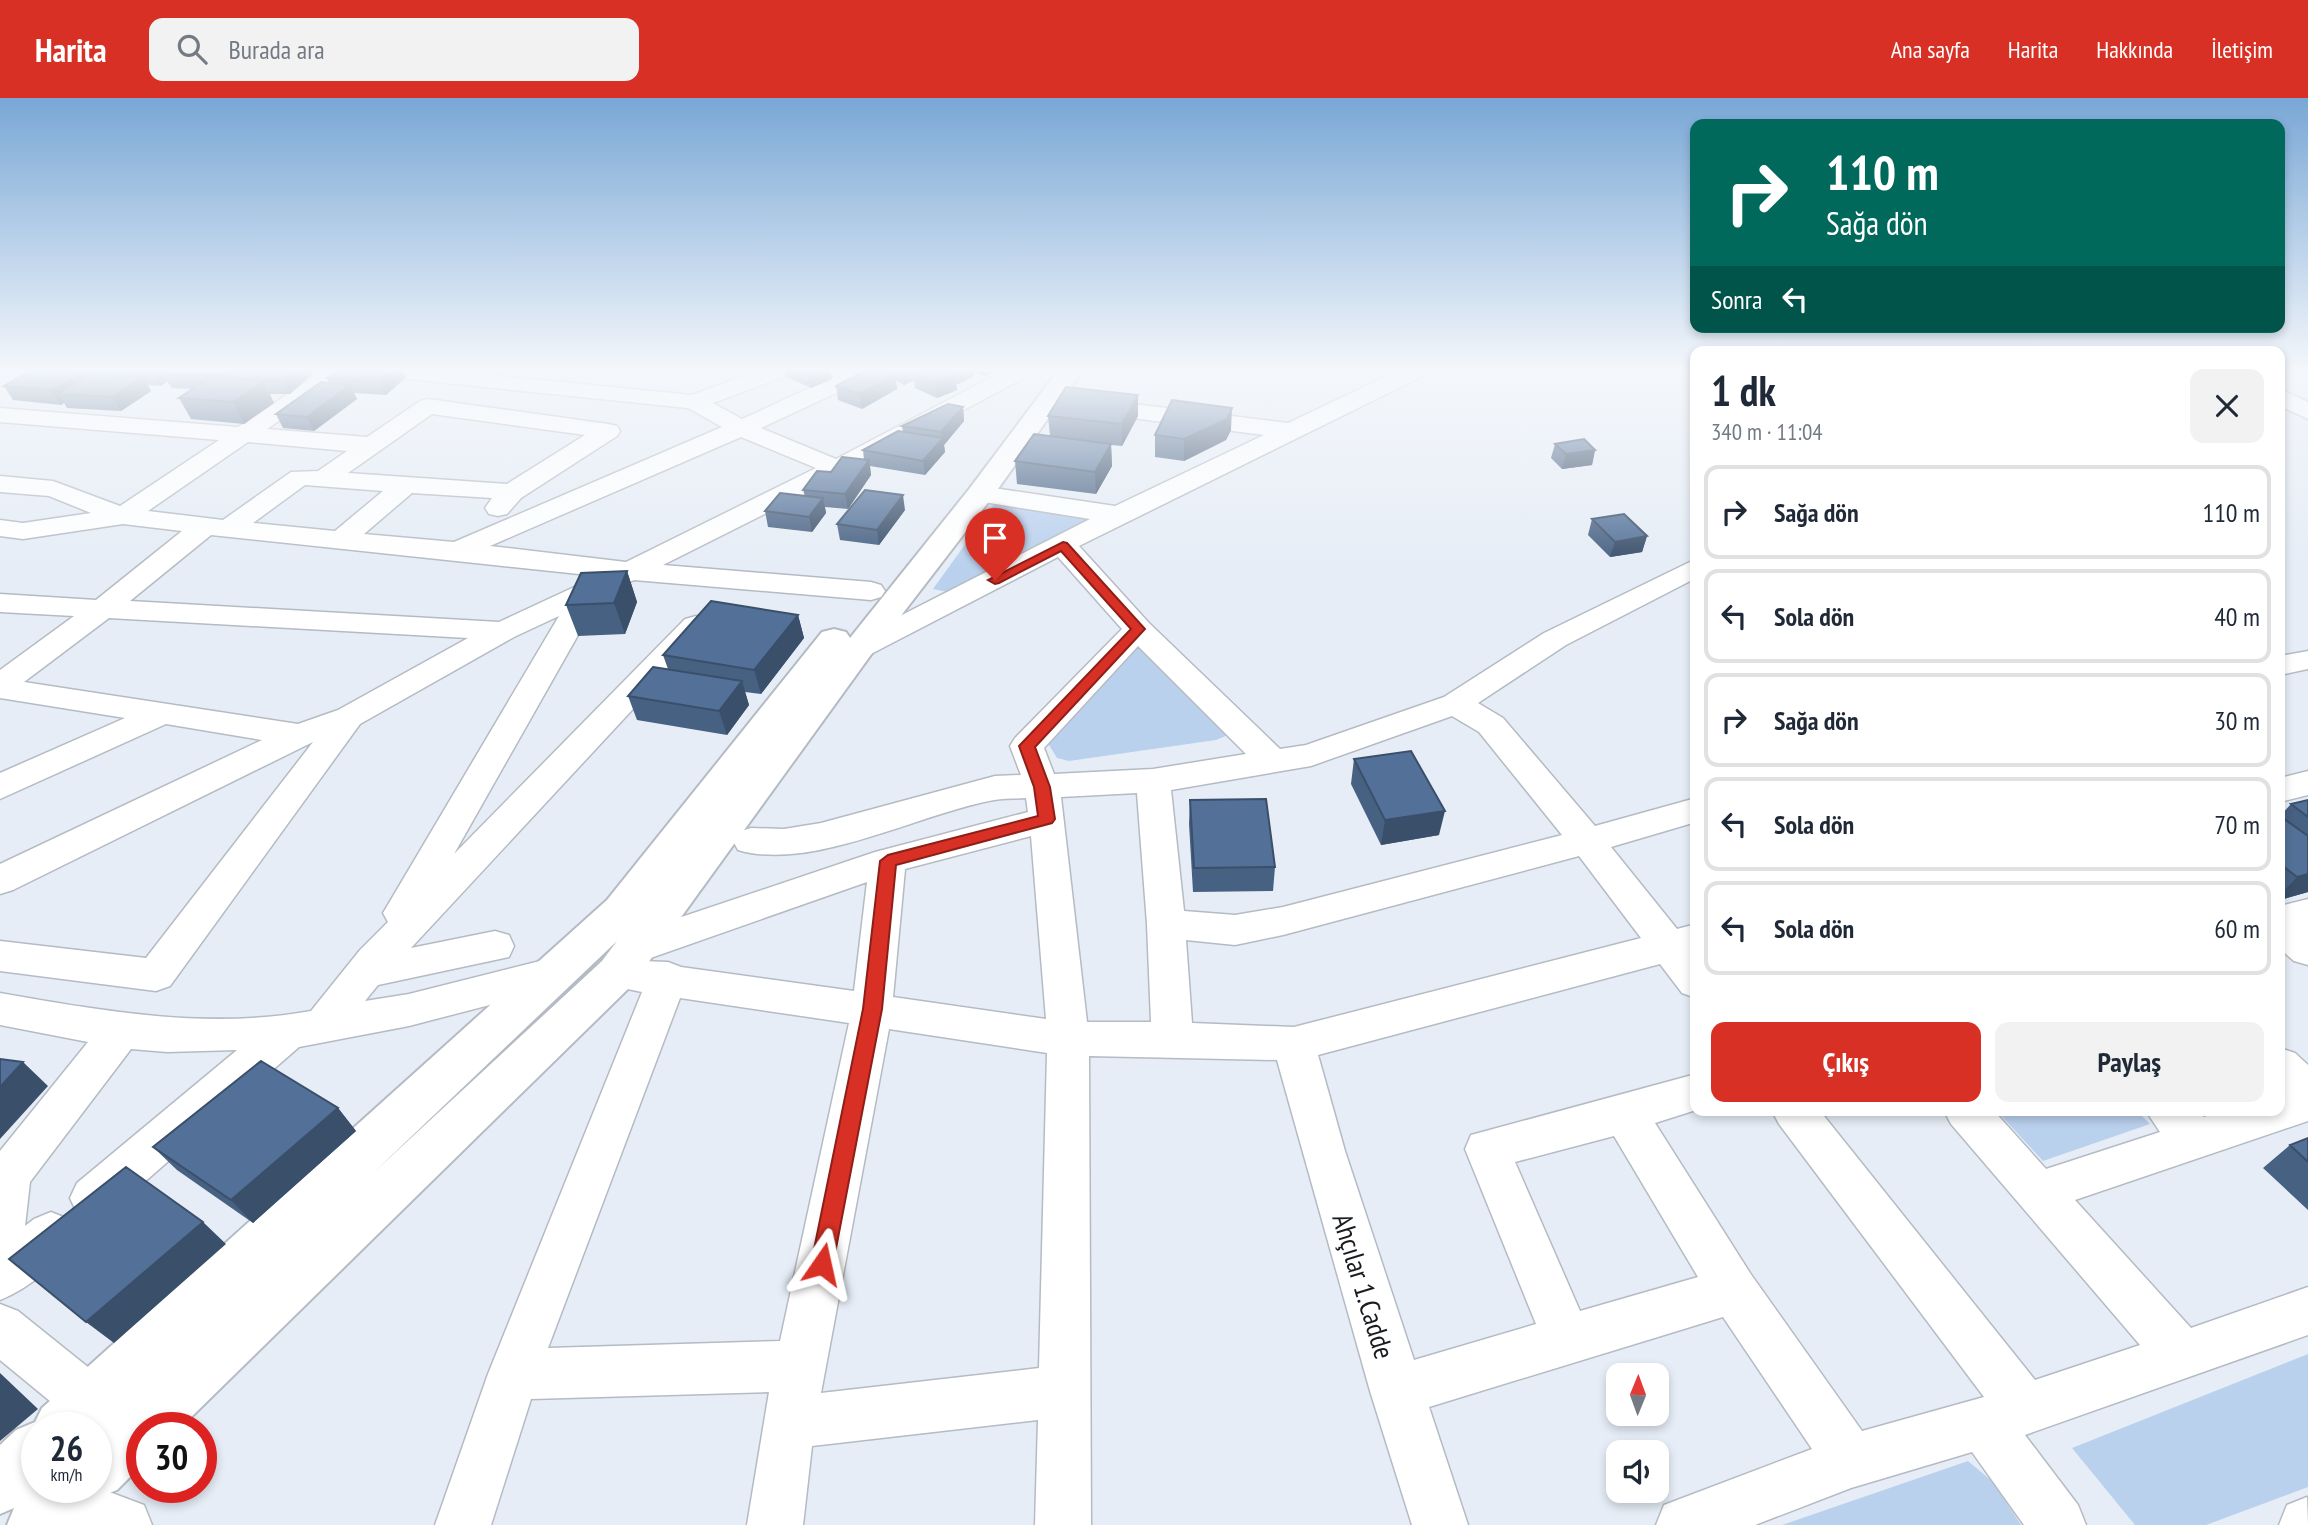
<!DOCTYPE html>
<html lang="tr">
<head>
<meta charset="utf-8">
<style>
	:root { --surface:#fff; --page:#f2f2f3; --text:#1f2937; --muted:#747a83; --line:#e0e1e3; --accent:#d93025 }
	body { margin:0; font-family:"PT Sans Narrow",sans-serif; background:var(--page); color:var(--text); height:100vh; display:flex; flex-direction:column; font-size:26px; white-space:nowrap }
	* { box-sizing:border-box; margin:0 }
	p { font-size:23px; color:var(--muted) }
	.icon { flex:none; width:38px; height:38px; fill:none; stroke:currentColor; stroke-width:2; stroke-linecap:round; stroke-linejoin:round }
	.map { position:relative; flex:1; overflow:hidden }
	.details { position:absolute; left:1690px; top:248px; width:595px; height:770px; display:flex; flex-direction:column; background:var(--surface); border-radius:14px; box-shadow:0 4px 10px #0003 }
	.details>* { flex:none }
	.hud { position:absolute; left:1690px; top:21px; width:595px; height:214px; border-radius:14px; box-shadow:0 4px 10px #0003; background:#00695c; color:#fff; overflow:hidden }
	.needle { width:46px; rotate:1deg }
	.buttons { position:absolute; left:1606px; top:1265px; display:grid; gap:14px }
	.buttons a { display:grid; place-items:center; width:63px; height:63px; border-radius:14px; background:var(--surface); box-shadow:0 4px 10px #0003; font-size:35px }
	.speed { position:absolute; left:21px; top:1314px; display:flex; gap:14px; font-size:35px; font-weight:700; text-align:center }
	.speed>* { display:grid; place-content:center; width:91px; height:91px; border-radius:50%; background:var(--surface); box-shadow:0 4px 10px #0003; line-height:1 }
	.speed small { font-size:18px; font-weight:400 }
	.speed .limit { border:10px solid #d22; background:#fff; color:#111 }
	.pin { position:absolute; display:grid; place-items:center; width:60px; height:60px; color:#fff; margin:-72px -30px; border-radius:50% 50% 50% 0; rotate:-45deg; box-shadow:0 0 7px #0007 }
	.pin .icon { rotate:45deg }
	.me { position:absolute; width:77px; margin:-38px; rotate:11deg; stroke-linejoin:round; filter:drop-shadow(0 0 5px #0008) }
	.turn { display:flex; align-items:center; gap:24px; height:147px; padding:0 21px; font-size:32px }
	.turn .icon { width:91px; height:91px; stroke-width:2.5 }
	.turn b { display:block; font-size:49px; line-height:60px }
	.then { display:flex; align-items:center; height:66px; padding:0 21px; background:#0003; gap:14px; font-size:26px }
	.round { display:grid; place-items:center; flex:none; width:74px; height:74px; border-radius:14px; background:var(--page) }
	.summary { display:flex; align-items:center; justify-content:space-between; height:119px; padding:0 21px }
	h1 { font-size:42px; font-weight:700; line-height:52px }
	.button { display:flex; gap:14px; margin-top:auto; padding:14px 21px }
	.button a { flex:1; height:80px; border-radius:14px; background:var(--accent); color:#fff; font-size:28px; font-weight:700; line-height:80px; text-align:center }
	.button a+a { background:var(--page); color:var(--text) }
	ul { padding:0; list-style:none }
	li { display:flex; align-items:center; gap:21px; height:94px; margin:0 14px 10px; padding:0 7px; border:4px solid var(--line); border-radius:14px }
	li div { flex:1 }
	li b { display:block; font-size:26px }
	li em { font-style:normal }
	header { display:flex; align-items:center; gap:42px; box-sizing:border-box; height:98px; padding:0 35px; background:var(--accent); color:#fff }
	header strong { font-size:33px }
	nav { display:flex; gap:38px; margin-inline-start:auto; font-size:24px }
	.search { width:490px; height:63px; background:var(--page); display:flex; align-items:center; gap:18px; box-sizing:border-box; padding:0 24px; border-radius:14px; color:var(--muted); font-size:26px }
	.map>svg:first-child { display:block }
</style>
</head>
<body>
<header>
<strong>Harita</strong>
<div class="search"><svg class="icon" aria-label="search" viewBox="0 0 24 24"><circle cx="10" cy="10" r="6"/><path d="M15 15l6 6"/></svg>Burada ara</div>
<nav><a>Ana sayfa</a><a>Harita</a><a>Hakkında</a><a>İletişim</a></nav>
</header>
<div class="map">
<svg width="2308" height="1427" viewBox="0 0 2308 1427">
	<rect width="100%" height="100%" fill="#e6edf6"/>
	<path fill="#bad1ee" d="M997,402l98,16 -143,77 -19,-4z
		M1140,543l93,92 -17,7 -147,21 -12,-3 -11,-18z
		M1997,1013h140l13,13 -107,37z
		M2308,1256v133l-102,38h-71l-63,-77z
		M1968,1363l25,21 28,43h-239z"/>
	<g fill="none" stroke-linecap="round" stroke-linejoin="round">
		<g stroke="#b5bbc3" stroke-width="3">
			<path id="minor" d="M327,270h92l273,27 73,-27h31l-3,5 -80,30 29,16 111,-51h29l-3,5 -118,55 75,31 173,-91h27l-3,5 -187,100 -183,92 208,17 10,3 4,6 -4,6 -10,3 -237,-20 -35,18 -145,256 231,-235 11,-3 11,3 4,6 -300,323 84,-17 14,4 5,11 -5,11 -131,28 -13,16 44,-7 147,-37 14,5 6,11 -6,11 -161,42 -110,21 -190,166 -16,6 -16,-6 -7,-15 7,-15 160,-133 -70,2 -36,-3 -101,133 -5,44 9,-7 17,-7 17,7 6,15c-12,28 -46,55 -74,66v-149l88,-109 -88,-17v-32c103,18 207,37 311,18l49,-61 28,-28 -5,-9 6,-10 170,-287 -45,21 -154,87 -190,262 -14,5 -156,-20v-30l146,17 167,-216 -300,148 -13,4v-30l262,-124 -96,-16 -166,75v-26l125,-55 -125,-20v-28l74,-54 -74,-4v-18l96,6 86,-69 -59,-7 -100,15 -23,-3v-16l23,3 68,-10 -42,-17 -49,-4v-16l53,5 67,25 99,-66 -219,-18v-14l238,19zM349,275l339,35 34,19 -268,115 -90,-8 48,-41 80,5 -7,10 4,6 9,2 9,-2 14,-16 96,-62 3,-5 -3,-5 -9,-2 -180,-25 -8,2 -53,36 -100,-8zM432,316l153,21 -78,49 -159,-11zM741,339l75,31 -190,94 -136,-16zM248,344l99,9 -29,20 -27,1 -68,48 -75,-9zM305,387l78,6 -48,40 -82,-8zM211,437l387,41 -99,46 -369,-21zM109,520l359,20 -130,72 -40,14 -274,-42z
				M1404,270h28l-3,5 -350,173 70,77 131,126 26,-4 138,-48 100,-64 152,-74v19l-130,67 -88,58 25,15 92,108 101,-28v24l-85,25 66,82 19,-5v74l-14,-5 -22,-29 -342,91 27,96 69,209 122,-36 -71,-175 6,-14 225,-61v36l-41,13 95,150 112,158 122,-34 -205,-273 -7,-13h48l215,269 105,-35 -189,-221 -7,-13h50l52,58 114,-37 -14,-21h51l7,6 18,-6h58v-63l15,5 13,12v56l-233,79 116,128 117,-41v48l-283,100 53,70 8,20h-62l-52,-73 -121,36 -96,37h-99l8,-20 148,-56 -89,-132 -294,90 39,118h-56l-42,-134 -93,-331 -188,-4 2,469h-56l3,-105 -226,26 -9,79h-56l22,-133 -238,7 -40,126h-56l53,-151 154,-382 -39,-8 -6,-11 6,-11 14,-5 14,2 -6,-1 -5,-11 5,-11 250,-84 153,-40 -2,-14c-10,1 -21,0 -32,2 -74,13 -182,72 -256,50l-5,-9 5,-9 13,-4 33,1 37,-6 174,-47 26,-1 -11,-29 5,-8 107,-109 -64,-72 -189,98 -11,3 -11,-3 -4,-6 4,-6 243,-124 -119,-19 -4,-6 4,-6 9,-2 135,20 149,-71 -171,-22 -8,-2 -4,-5 4,-5 8,-2 195,24zM1138,548l108,108 -93,15 -99,5 -10,-26zM1452,618l27,16 83,103 -279,72 -48,8 -51,-4 -13,-121 140,-24zM1137,695l10,131 4,98h-64l-26,-225zM1031,738l15,183 -153,-22 12,-128zM1579,758l62,82 -347,89 -102,-4 -6,-83 49,5 48,-10zM867,784l-13,109 -173,-24 -13,-5 -26,-1zM680,900l169,25 -69,318 -232,7zM889,931l158,24 -8,315 -218,25zM1614,1038l84,141 -118,34 -65,-149z
				M2280,291l28,13v17l-28,-13z
				M2308,553v18l-28,6v-19z
				M2308,673v24l-28,7v-24z
				M2308,801v66l-14,-4 -14,-12v-43z
				M0,1206l18,7 91,73 8,18 -8,18 -18,8 -18,-8 -73,-60z
				M96,1389l48,18 8,20h-97l-11,-5 -8,-19 5,-13z
				M2307,1399l1,28h-29l8,-20z"/>
		</g>
		<g stroke="#b5bbc3" stroke-width="4">
			<path id="major" d="M1060,270h24l-94,132 -120,156 -238,329 -452,443h-38v37l-25,25 -13,5 -6,14 -17,16h-74l7,-17 -14,6v-69l16,-15 19,-8 7,-14 565,-508 215,-268 12,-3 12,3 4,6 120,-150zM617,843l-15,20 -230,213zM37,1330h59v60h-59z"/>
		</g>
		<use href="#minor" fill="#fff" fill-rule="evenodd"/>
		<use href="#major" fill="#fff" fill-rule="evenodd"/>
	</g>
	<path fill="#476183" d="M42,270h268l3,5 -23,21h-20l4,9 -30,21 -53,-5 -12,-21 14,-9 -21,-1 -5,-7 -6,5 -13,-1 3,6 -30,20 -54,-3 -3,-5 -3,2 -48,-5 -9,-14 40,-16z
		M498,270h35l-3,2z
		M784,270h46l2,11 -21,9 -26,-12z
		M881,270h121l-17,8 -12,-5 1,5 -16,8h-2l1,6 -20,8 -22,-10 -1,-8 -10,5 -8,-4 1,8 -35,20 -24,-9 -2,-14 46,-16z
		M406,279l-20,18 -32,-2 3,6 -43,32 -31,-3 -7,-14 53,-31 -2,-5z
		M963,309l1,14 -20,24 1,7 -20,23 -55,-9 1,9 -23,34 -23,-2 1,6 -14,19 -44,-5 -3,-16 40,-15 -2,-6 28,-18 33,-12 -1,-10 40,-18 -1,-6z
		M1048,318h90l-16,30 -11,-1 1,21 -16,28 -79,-10 -2,-23 35,-25z
		M1231,332l-5,10 -42,21 -29,-4v-22z
		M1555,346l40,6 -3,15 -30,4 -11,-11z
		M905,412l-26,35 -39,-5 -3,-16z
		M1592,421l55,17 -5,16 -32,5 -22,-22z
		M627,473l10,31 -12,32 -47,2 -12,-31z
		M798,517l6,23 -43,56 -16,-2 4,13 -22,30 -90,-15 -9,-24 40,-27 -5,-14z
		M1354,661l85,76 -58,10 -30,-61z
		M1190,702l85,67 -2,24 -80,1 -4,-68z
		M2308,702v92l-28,8v-84l11,-12z
		M338,1010l18,23 -103,92 -76,-53 -24,-23z
		M2308,1040v72l-45,-42 27,-23z"/>
	<path fill="#3a4f6a" d="M93,270h26l-18,1 4,8 -5,4z
		M158,270h27l-21,6 4,7 -7,5 -8,-15z
		M229,270h21l-10,11 -21,-4z
		M297,270h13l3,5 -23,21 -7,-14z
		M395,270h7l4,9 -20,18 -6,-14z
		M822,270h8l2,11 -21,9 -3,-14z
		M908,270h26l-21,6 1,6 -10,5 -2,-14z
		M961,270h12l1,8 -16,8 -2,-14z
		M985,270h17l-17,8z
		M82,275l8,15 -32,6 6,9 -3,2 -9,-15z
		M895,277l2,14 -35,20 -2,-15z
		M955,277l2,15 -20,8 -2,-14z
		M143,279l8,14 -30,20 -8,-14z
		M263,284l11,21 -30,21 -11,-22z
		M350,287l7,14 -43,32 -7,-14z
		M1138,297v21l-16,30v-22z
		M963,309l1,14 -20,24 1,7 -20,23 -2,-14 19,-22 -1,-7z
		M1232,310l-1,22 -5,10 -42,21v-22z
		M1111,346l1,22 -16,28 -1,-22z
		M1595,352l-3,15 -30,4 4,-15z
		M869,362l2,15 -23,34 -3,-15z
		M903,397l2,15 -26,35 -2,-15z
		M823,400l3,15 -14,19 -3,-15z
		M1647,438l-5,16 -32,5 5,-15z
		M627,473l10,31 -12,32 -11,-31z
		M798,517l6,23 -43,56 -7,-24z
		M742,583l7,24 -22,30 -8,-24z
		M1445,713l-6,24 -58,10 4,-25z
		M2308,776v18l-28,8v-5l17,-18z
		M23,964l25,24 -48,53v-52z
		M338,1010l18,23 -103,92 -22,-23z
		M203,1124l23,22 -112,99 -28,-21z
		M0,1275l38,36 -38,32z"/>
	<path fill="#537198" stroke="#3a4f6a" stroke-width="2" d="M103,270h55l-5,3 -52,-2z
		M172,270h57l-10,7 -55,-1z
		M242,270h55l-14,12 -38,-1 -15,-2z
		M340,270h55l-15,13 -53,-3z
		M795,270h27l-14,6z
		M870,270h4l21,7 -35,19 -24,-8z
		M895,270h13l-6,3z
		M927,270h11l17,7 -20,9 -22,-10z
		M949,270h12l-5,2z
		M34,271l48,4 -30,17 -48,-4z
		M90,276l53,3 -30,20 -55,-3z
		M214,277l49,7 -30,20 -54,-4z
		M321,284l29,3 -43,32 -31,-3z
		M1066,289l72,8 -16,29 -74,-8z
		M1172,302l60,8 -5,11 -43,20 -29,-4z
		M948,306l15,3 -22,25 -39,-6z
		M898,333l45,7 -20,23 -60,-11z
		M1034,336l77,10 -16,28 -80,-11z
		M1584,341l11,11 -29,4 -11,-10z
		M842,359l27,3 -24,34 -42,-4 14,-19 14,1z
		M865,392l38,5 -26,35 -40,-6z
		M780,395l43,5 -14,19 -44,-6z
		M1624,416l23,22 -32,6 -23,-23z
		M627,473l-13,32 -48,2 15,-32z
		M711,503l87,14 -44,55 -91,-15z
		M653,569l89,14 -23,30 -91,-15z
		M1411,653l34,60 -60,9 -31,-61z
		M1266,701l9,68 -81,1 -4,-68z
		M2308,702v17l-17,-13z
		M2280,718l28,20v38l-11,3 -17,-13z
		M0,961l23,3 -23,25z
		M261,963l77,47 -107,92 -78,-53z
		M2308,1040v24l-18,-17z
		M126,1069l77,55 -117,100 -77,-63z"/>
	<linearGradient id="sky" x2="0" y2="1"><stop stop-color="#79a7d6"/><stop offset="0.58" stop-color="#f4f7fb"/><stop offset="1" stop-color="#f4f7fb" stop-opacity="0"/></linearGradient>
	<rect width="2308" height="469" fill="url(#sky)"/>
	<path fill="#d93025" stroke="#8d1f18" stroke-width="2" d="M1063,444l4,1 78,86 -110,118 15,40 5,32 -3,4 -156,42 -14,144 -49,255 -3,8 -8,3 -8,-3 -3,-8 52,-255 17,-148 8,-6 150,-39 -4,-29 -15,-41 112,-117 -70,-78 -62,32 -4,1 -7,-4z"/>
	<g text-anchor="middle" dominant-baseline="central" stroke-width="7" stroke-linejoin="round" paint-order="stroke">
		<g font-size="28" fill="#191c1f" stroke="#fff">
			<text transform="translate(1364 1188) rotate(73)">Ahçılar 1.Cadde</text>
		</g>
	</g>
</svg>
<div class="buttons">
<a><svg class="needle" viewBox="-14 -14 28 28"><path d="M0-13l5 13h-10z" fill="#e53935"/><path d="M0 13l5-13h-10z" fill="#747a83"/></svg></a>
<a><svg class="icon" aria-label="sound" viewBox="0 0 24 24"><path d="M4 9h4l5-4v14l-5-4H4zM17 9q2 3 0 6"/></svg></a>
</div>
<div class="speed"><div>26<small>km/h</small></div><div class="limit">30</div></div>
<div class="pin" style="left:995px;top:482px;background:#d93025"><svg class="icon" aria-label="arrive" viewBox="0 0 24 24"><path d="M6 21V4h12l-3 4 3 4H6"/></svg></div>
<svg class="me" style="left:822px;top:1166px" viewBox="-20 -20 40 40"><path d="M0-17L14 15 0 8-14 15z" fill="#d93025" stroke="#fff" stroke-width="4"/></svg>
<div class="hud">
<div class="turn"><svg class="icon" aria-label="right" viewBox="0 0 24 24"><path d="M7 20v-9h11M14 6l5 5-5 5"/></svg><div><b>110 m</b>Sağa dön</div></div>
<div class="then">Sonra<svg class="icon" aria-label="left" viewBox="0 0 24 24"><path d="M17 20v-9H6M10 6l-5 5 5 5"/></svg></div>
</div>
<section class="details">
<div class="summary"><div><h1>1 dk</h1><p>340 m · 11:04</p></div><a class="round"><svg class="icon" aria-label="close" viewBox="0 0 24 24"><path d="M6 6l12 12M18 6L6 18"/></svg></a></div>
<ul>
<li><svg class="icon" aria-label="right" viewBox="0 0 24 24"><path d="M7 20v-9h11M14 6l5 5-5 5"/></svg><div><b>Sağa dön</b></div><em>110 m</em></li>
<li><svg class="icon" aria-label="left" viewBox="0 0 24 24"><path d="M17 20v-9H6M10 6l-5 5 5 5"/></svg><div><b>Sola dön</b></div><em>40 m</em></li>
<li><svg class="icon" aria-label="right" viewBox="0 0 24 24"><path d="M7 20v-9h11M14 6l5 5-5 5"/></svg><div><b>Sağa dön</b></div><em>30 m</em></li>
<li><svg class="icon" aria-label="left" viewBox="0 0 24 24"><path d="M17 20v-9H6M10 6l-5 5 5 5"/></svg><div><b>Sola dön</b></div><em>70 m</em></li>
<li><svg class="icon" aria-label="left" viewBox="0 0 24 24"><path d="M17 20v-9H6M10 6l-5 5 5 5"/></svg><div><b>Sola dön</b></div><em>60 m</em></li>
</ul>
<div class="button"><a>Çıkış</a><a>Paylaş</a></div>
</section>
</div>
</body>
</html>
